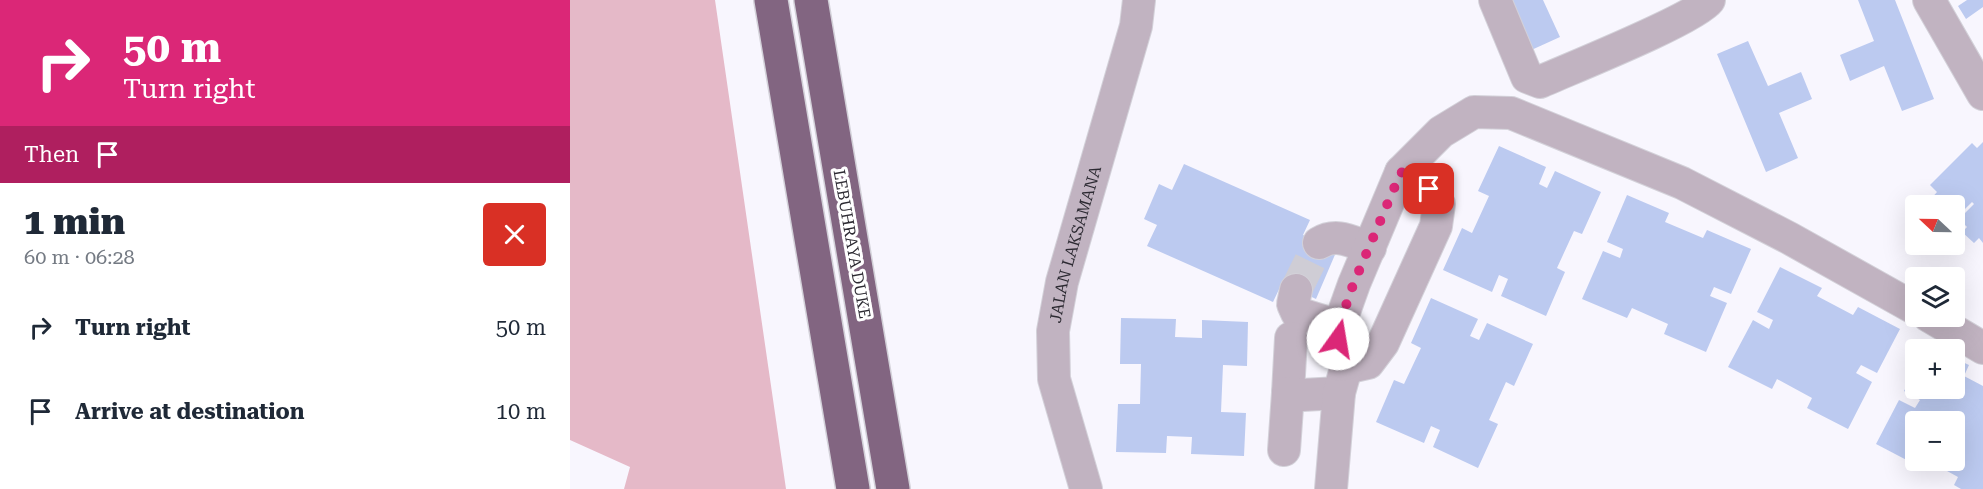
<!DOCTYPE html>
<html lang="en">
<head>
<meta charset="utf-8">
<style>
	:root { --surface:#fff; --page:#f2f2f3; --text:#1f2937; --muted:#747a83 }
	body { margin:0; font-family:"Roboto Serif",serif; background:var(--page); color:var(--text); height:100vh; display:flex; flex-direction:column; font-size:22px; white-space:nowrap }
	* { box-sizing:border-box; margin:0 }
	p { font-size:20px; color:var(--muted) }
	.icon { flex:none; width:33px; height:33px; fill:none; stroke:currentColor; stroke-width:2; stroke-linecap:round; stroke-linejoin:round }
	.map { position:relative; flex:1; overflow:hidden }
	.details { display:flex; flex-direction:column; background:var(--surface); width:570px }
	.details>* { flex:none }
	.hud { background:#db2777; color:#fff; overflow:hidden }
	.needle { width:39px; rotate:292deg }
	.tools { position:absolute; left:1335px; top:195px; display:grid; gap:12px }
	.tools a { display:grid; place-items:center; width:60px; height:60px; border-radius:6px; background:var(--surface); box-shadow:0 6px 24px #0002; font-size:30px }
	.pin { position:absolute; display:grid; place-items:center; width:51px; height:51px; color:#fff; margin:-26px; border-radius:12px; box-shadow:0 3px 9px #0006 }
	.me { position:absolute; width:66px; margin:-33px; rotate:13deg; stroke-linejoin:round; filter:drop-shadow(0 0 4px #0008) }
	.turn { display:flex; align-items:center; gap:21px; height:126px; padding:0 24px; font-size:27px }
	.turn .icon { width:78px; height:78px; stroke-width:2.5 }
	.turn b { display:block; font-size:42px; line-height:51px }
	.then { display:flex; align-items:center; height:57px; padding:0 24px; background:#0003; gap:12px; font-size:22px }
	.round { display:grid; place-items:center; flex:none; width:63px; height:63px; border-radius:6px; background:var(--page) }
	.overview { display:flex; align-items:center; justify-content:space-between; height:102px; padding:0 24px }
	h1 { font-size:36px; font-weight:800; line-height:45px }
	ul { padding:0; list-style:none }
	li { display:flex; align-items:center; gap:18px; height:84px; padding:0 24px }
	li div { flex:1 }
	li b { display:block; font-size:22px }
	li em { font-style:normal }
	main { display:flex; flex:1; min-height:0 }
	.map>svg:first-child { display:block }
</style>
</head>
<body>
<main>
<section class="details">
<div class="hud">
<div class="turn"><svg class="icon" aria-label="right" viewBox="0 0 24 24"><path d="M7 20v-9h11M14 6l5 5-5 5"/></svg><div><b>50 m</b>Turn right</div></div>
<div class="then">Then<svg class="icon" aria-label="arrive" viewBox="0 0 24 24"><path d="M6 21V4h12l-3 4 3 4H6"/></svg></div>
</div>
<div class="overview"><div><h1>1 min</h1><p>60 m · 06:28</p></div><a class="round" style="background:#d93025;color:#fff"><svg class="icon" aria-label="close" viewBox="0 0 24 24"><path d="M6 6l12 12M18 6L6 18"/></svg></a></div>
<ul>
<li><svg class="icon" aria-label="right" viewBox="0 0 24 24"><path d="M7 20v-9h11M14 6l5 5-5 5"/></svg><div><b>Turn right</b></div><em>50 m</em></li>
<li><svg class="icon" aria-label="arrive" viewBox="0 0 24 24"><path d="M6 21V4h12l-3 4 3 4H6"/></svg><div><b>Arrive at destination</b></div><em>10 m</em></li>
</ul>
</section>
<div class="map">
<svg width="1413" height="489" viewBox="0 0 1413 489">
	<rect width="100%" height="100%" fill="#f8f6fe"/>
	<path fill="#e5b9c8" d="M0,0h145l71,489h-162l6,-22 -60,-27z"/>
	<path fill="#bccaf0" d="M933,0h40l17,37 -33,15z
		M1288,0h37l39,99 -32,12 -18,-45 -34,15 -10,-26 34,-14z
		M1397,0h16v7l-17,12 -8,-13z
		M1178,41l20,45 33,-14 11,27 -33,14 19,45 -32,14 -49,-118z
		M1413,142v101l-4,-5 -5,5 -12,-11 5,-5 -8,-8 15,-15 -2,-2 -18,18v-14h-20l-5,-5 8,-9 -7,-7 42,-42 5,5z
		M929,146l47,21 -7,17 8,4 8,-17 46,21 -19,42 -8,-3 -17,37 8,4 -19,44 -45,-20 7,-17 -9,-4 -7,17 -49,-22 19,-42 10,5 17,-37 -11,-5z
		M614,164l126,56 -7,15 34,15 -21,49 -34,-16 -9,19 -126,-56 10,-21 -13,-6 15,-35 13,6z
		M1057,195l42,18 -4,9 38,16 4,-8 44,19 -20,45 -17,-7 -4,9 17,7 -21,49 -42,-18 4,-10 -36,-16 -5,10 -45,-19 21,-48 17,7 3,-9 -16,-7z
		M1210,267l42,21 -5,8 36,19 5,-8 42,22 -23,44 -16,-8 -5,8 16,9 -24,47 -41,-21 5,-10 -35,-19 -5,10 -44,-22 25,-47 16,9 4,-9 -16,-8z
		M861,298l47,21 -8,17 9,4 8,-17 46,21 -19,42 -8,-4 -17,38 9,4 -20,44 -45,-21 7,-17 -9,-4 -7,17 -48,-21 18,-42 10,4 17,-36 -10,-5z
		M551,318l55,1 -1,18 27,1v-18l46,2 -1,44 -24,-1 -2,47 25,1 -2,43 -53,-2 1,-17 -25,-1 -1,17 -50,-1 2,-48h22l1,-40h-21z
		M1384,358l15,7 -5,11 19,10v103h-22l-7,-4 4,-8 -31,-17h27v-38h-38v38h5l-3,6 -42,-22 23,-44 16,8 5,-8 -16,-9 12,-23v20h38z"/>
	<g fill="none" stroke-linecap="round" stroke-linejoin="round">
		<path stroke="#cfcdd5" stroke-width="32" stroke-dasharray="32 16" stroke-linecap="butt" d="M726,290l23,-47"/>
		<g stroke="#d3d1d9" stroke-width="34">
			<g id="minor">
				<path d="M925,0l32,77 13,5c29,-13 155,-63 169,-82"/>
				<path d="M1359,0l54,94"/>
				<path d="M749,243c18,-11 33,-1 51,5"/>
				<path d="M726,290l-3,14 4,9 42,13"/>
				<path d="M1359,316l54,32"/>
				<path d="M776,368l22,-5 15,-20 53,-117 3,-22 -10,-15 -28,-17"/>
				<path d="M718,393l3,-55"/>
				<path d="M714,450l4,-57 14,2 37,-2"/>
				<path id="s1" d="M516,489l-32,-110 -1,-48 9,-49 74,-256 3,-26"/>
				<path d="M761,489l8,-96 7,-25 -8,-29 1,-13 15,-42 47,-112 40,-40 33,-20 37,1 171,70 107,55 127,71"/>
			</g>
		</g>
		<g stroke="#d3d1d9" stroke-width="36">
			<path id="highway" d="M201,0l82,489
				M241,0l82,489"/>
		</g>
		<use href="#minor" stroke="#c1b3c1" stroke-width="32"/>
		<use href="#highway" stroke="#826581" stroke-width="33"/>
	</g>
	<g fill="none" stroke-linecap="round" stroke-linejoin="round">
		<path stroke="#db2777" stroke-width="10" stroke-dasharray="0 18" d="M768,339l1,-13 14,-41 48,-113 28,17"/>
	</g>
	<g text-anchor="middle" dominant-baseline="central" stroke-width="6" stroke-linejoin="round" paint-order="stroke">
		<g font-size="16" fill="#2c2a32" stroke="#fff">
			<text transform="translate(282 244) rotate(80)">LEBUHRAYA DUKE</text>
			<text stroke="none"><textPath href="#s1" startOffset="252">JALAN LAKSAMANA</textPath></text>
		</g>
	</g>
</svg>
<div class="tools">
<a><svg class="needle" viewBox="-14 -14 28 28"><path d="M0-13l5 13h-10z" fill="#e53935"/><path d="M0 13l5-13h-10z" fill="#747a83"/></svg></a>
<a><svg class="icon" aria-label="layers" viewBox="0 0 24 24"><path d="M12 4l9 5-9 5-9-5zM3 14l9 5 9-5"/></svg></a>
<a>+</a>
<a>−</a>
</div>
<div class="pin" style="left:859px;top:189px;background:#d93025"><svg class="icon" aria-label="arrive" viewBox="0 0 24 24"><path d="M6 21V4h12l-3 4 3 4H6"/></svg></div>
<svg class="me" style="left:768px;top:339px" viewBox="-20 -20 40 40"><circle r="19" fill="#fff"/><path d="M0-13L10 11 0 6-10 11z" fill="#db2777"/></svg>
</div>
</main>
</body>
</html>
